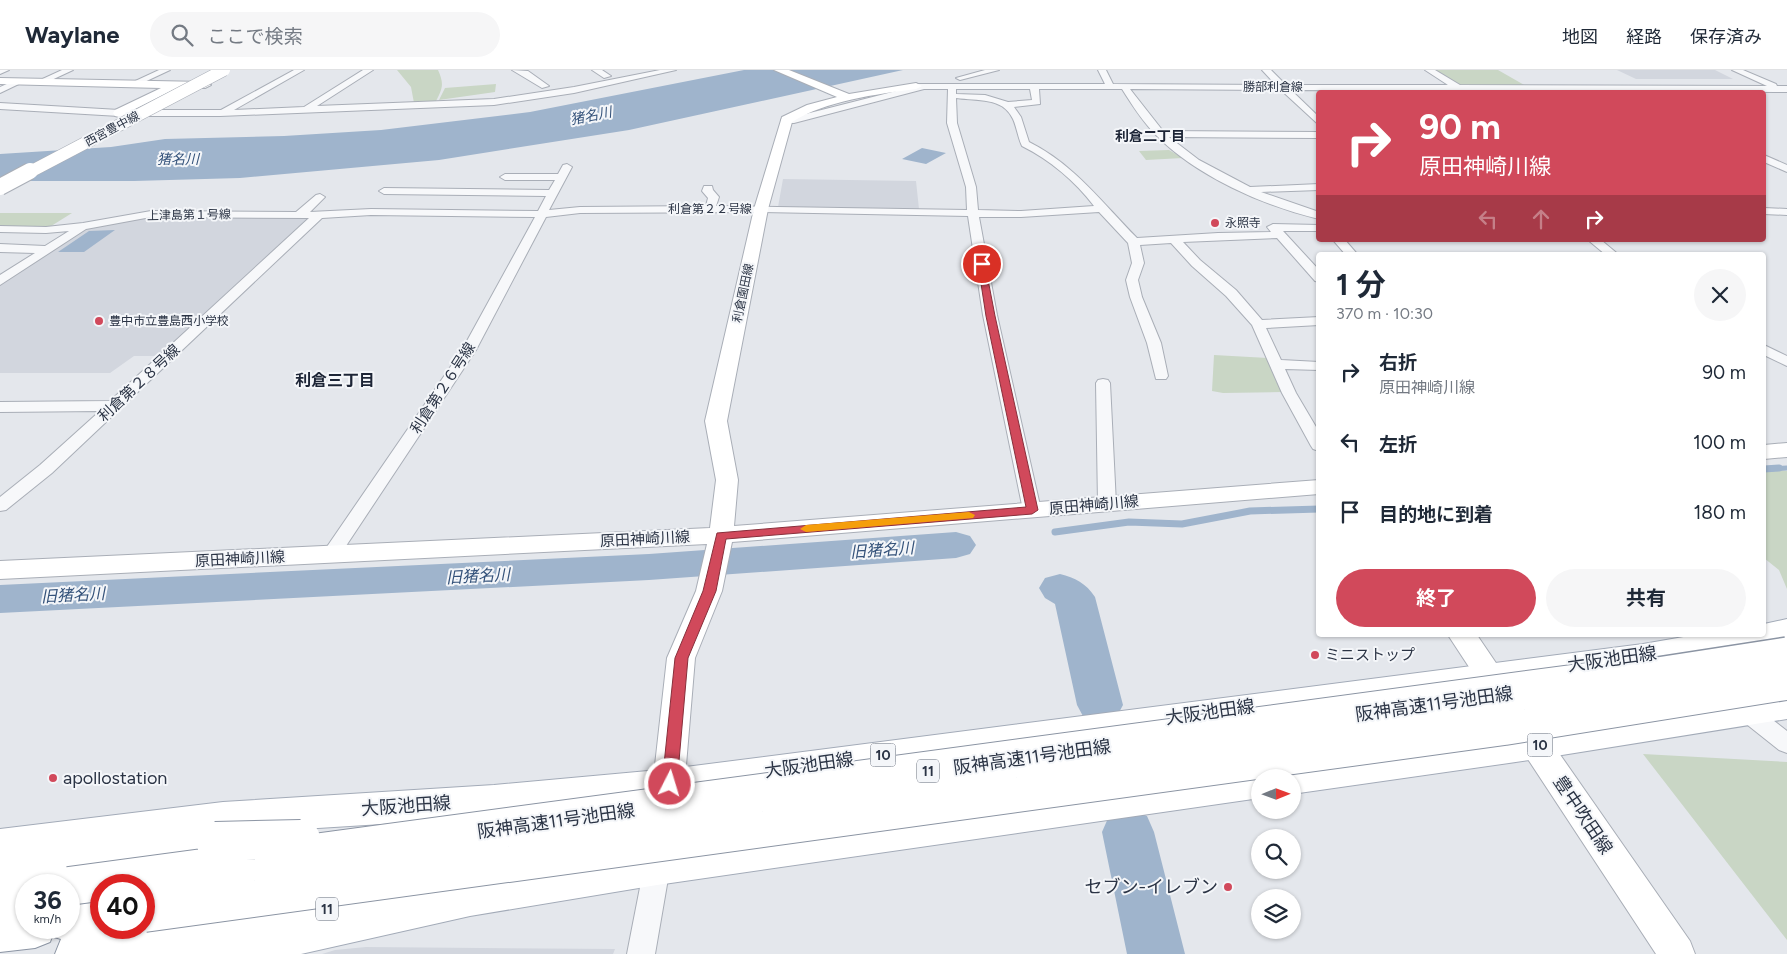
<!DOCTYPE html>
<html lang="ja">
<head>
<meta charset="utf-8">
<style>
	:root { --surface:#fff; --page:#f6f6f7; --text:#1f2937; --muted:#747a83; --line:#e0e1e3; --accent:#d1495b }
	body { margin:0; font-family:Figtree,"Noto Sans JP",sans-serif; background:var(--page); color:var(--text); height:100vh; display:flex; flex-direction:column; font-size:19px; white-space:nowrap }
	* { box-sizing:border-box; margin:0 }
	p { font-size:16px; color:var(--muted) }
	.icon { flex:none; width:28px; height:28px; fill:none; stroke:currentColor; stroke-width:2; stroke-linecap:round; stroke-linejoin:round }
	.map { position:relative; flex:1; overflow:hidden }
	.side { position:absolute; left:1316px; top:182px; width:450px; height:385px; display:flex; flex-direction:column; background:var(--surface); border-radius:5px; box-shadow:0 1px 4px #0004 }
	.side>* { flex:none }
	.top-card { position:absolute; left:1316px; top:20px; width:450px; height:152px; border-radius:5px; box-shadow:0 1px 4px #0004; background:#d1495b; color:#fff; overflow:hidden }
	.needle { width:32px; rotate:89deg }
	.buttons { position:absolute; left:1251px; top:699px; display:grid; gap:10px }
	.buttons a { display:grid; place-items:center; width:50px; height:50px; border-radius:50%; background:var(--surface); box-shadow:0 1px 4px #0004; font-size:25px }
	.speed { position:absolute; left:15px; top:804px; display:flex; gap:10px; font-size:25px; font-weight:700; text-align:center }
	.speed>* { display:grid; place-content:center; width:65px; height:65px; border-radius:50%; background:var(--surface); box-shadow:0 1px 4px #0004; line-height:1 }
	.speed small { font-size:12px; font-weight:400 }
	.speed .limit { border:8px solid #d22; background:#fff; color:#111 }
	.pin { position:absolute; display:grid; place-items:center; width:42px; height:42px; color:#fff; margin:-21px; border:2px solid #fff; border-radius:50%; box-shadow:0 1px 5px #0007 }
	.me { position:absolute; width:55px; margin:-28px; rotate:5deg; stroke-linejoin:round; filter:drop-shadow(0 0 4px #0008) }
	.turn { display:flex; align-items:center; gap:18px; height:105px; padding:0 20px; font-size:22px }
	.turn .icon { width:65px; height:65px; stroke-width:2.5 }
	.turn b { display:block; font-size:35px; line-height:42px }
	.lanes { display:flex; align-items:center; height:48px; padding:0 20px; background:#0003; justify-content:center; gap:25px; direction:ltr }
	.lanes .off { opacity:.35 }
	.round { display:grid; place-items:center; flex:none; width:52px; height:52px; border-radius:26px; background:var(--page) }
	.summary { display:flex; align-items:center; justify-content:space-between; height:85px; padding:0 20px }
	h1 { font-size:30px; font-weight:700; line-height:38px }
	.primary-button { display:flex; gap:10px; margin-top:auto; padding:10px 20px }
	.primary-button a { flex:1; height:58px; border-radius:30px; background:var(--accent); color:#fff; font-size:20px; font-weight:700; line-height:58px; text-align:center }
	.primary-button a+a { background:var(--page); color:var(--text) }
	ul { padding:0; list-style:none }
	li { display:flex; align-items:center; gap:15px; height:70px; padding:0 20px }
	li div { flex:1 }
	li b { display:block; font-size:19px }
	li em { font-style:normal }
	header { display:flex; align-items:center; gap:30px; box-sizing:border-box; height:70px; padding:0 25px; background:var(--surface); border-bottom:1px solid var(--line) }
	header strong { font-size:24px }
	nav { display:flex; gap:28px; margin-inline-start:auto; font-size:18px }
	.search { width:350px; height:45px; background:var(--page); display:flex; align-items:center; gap:12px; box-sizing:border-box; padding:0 18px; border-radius:28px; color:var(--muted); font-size:19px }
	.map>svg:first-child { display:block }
</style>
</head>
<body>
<header>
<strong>Waylane</strong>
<div class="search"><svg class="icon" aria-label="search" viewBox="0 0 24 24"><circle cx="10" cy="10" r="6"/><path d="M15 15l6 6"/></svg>ここで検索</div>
<nav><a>地図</a><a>経路</a><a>保存済み</a></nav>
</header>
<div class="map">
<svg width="1787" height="884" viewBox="0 0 1787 884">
	<rect width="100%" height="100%" fill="#e4e7ec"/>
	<path fill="#d2d6de" d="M1617,0h98l18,9h-97z
		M783,109l133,2 3,28 -141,-2z
		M150,146l159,1 -150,139h-25l-24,17h-110v-88l81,-55z
		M366,877l249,2 -2,5h-291l13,-4z"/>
	<path fill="#c9d6c5" d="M397,0h41c6,13 5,18 -2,31l-22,2 -3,-16z
		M1435,0h63l28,16h-64z
		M496,14l-1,8 -56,8 6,-12z
		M1169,80l14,8 -37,2 -7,-9z
		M0,143h72l-24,15h-48z
		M1214,285l54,3 14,34 -59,1 -11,-2z
		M1764,398l23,3v118l-8,-19 -15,-12z
		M1643,684l144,8v178z"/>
	<path fill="#9fb4cc" d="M744,0h159l-274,60 -190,30 -199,18 -106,3h-134v-27l111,-7 54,-8 119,-3 97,-6 149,-18z
		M922,78l24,5 -20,11 -24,-5z
		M115,160l-31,22h-26l31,-21z"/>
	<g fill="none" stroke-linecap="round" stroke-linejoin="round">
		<path stroke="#9fb4cc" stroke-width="5" d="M1764,399l23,-1"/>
		<path stroke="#9fb4cc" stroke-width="7" d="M1764,399l15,-1
			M1055,462l74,-10 53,2 68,-13 69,-2"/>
		<path fill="#9fb4cc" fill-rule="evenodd" d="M956,462l14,4 6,9 -6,9 -14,4 -307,22 -649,33v-28l649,-31z
			M1060,504c15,4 26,9 35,23l28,108 -7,13 -16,5 -16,-5 -7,-13 -22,-101 -10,-6 -6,-10 6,-10z
			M1128,739l19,7 7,16 31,122h-58l-25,-122 7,-16z"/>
		<g stroke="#a9aeb7" stroke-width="2">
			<path id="street" d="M0,0h9l-9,4z
				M62,0h11l-30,14 -7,-2z
				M159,0h11l-32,15 -7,-2z
				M294,0h10l-70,40 70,-3 59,-37h10l-56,36 177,-7 80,-12 86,-17h16l-102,23 -80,12 -274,11h-101l-119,-7v-6l119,7h102z
				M512,0l16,1 21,15 -7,2z
				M592,0h10l9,6 -7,2z
				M985,0h14l-39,10 -4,-2z
				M1098,0h8l7,14 163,1 -14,-15h9l15,15h162l-23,-15h10l25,15 307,1 -35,-16h11l33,14 1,2h10v6l-496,-2 28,27v8l-38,-35 -151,-1 33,42 156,1v6l-150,-1 30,23 51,27 69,-3v6l-58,2 58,20v7c-55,-13 -123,-43 -163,-84 -13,-13 -24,-30 -34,-46h-83l1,15 -26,3 7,10 8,25c46,23 73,61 108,96l81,-5 53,-1 -4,-5 6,-3 46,1v6h-36l36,39v12l-4,-1 -38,-43 -94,4 17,18 36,30 26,30 57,-3v8l-53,3 15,32 38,2v8l-34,-1 11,24 23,39v19l-6,-2 -2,-3 -29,-53 -30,-68 -26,-29 -34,-30 -21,-23 -31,2 4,18 -6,17 4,17 19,46 7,33 -2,3h-10l-9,-36 -17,-46 -4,-17 6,-17 -4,-20 -29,-31 -78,5h-42l18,98 44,195 -3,4 -6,1 -6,-1 -3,-4 -40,-195 -15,-99 -207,-4 -181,1 -34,4 -70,133 -138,208 -7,2 -7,-2 -2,-4 140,-204 73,-133 -164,-2 -49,3 -270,255 -46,37 -6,1v-14l40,-32 60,-54 -100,1v-10l110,-1 199,-183 -158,-1 -65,12 -86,56v-10l35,-22 -35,-1v-8l45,2 24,-15 -23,2 -46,-1v-6l46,1 37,-4 68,-12 145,1 20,-17 4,-1 5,3 -15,15 61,-3 167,2 8,-15 -162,-2 -5,-3 5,-3 165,2 6,-10h-50l-5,-3 5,-3h53l5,-9 4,-1 5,3 -23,43 31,-3 126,-1 2,-8 -6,-7 2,-5h8l1,4 6,7 -3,9 251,4 -1,-23 -19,-64 1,-34h-24l-130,34h-8l-5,-3 2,-2 11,-1 118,-30 4,-3h189zM956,19h74l2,11 -24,2 -23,-7 -29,-1zM956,28c21,3 47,-1 57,21 4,9 5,19 9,27 28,14 53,35 72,60l-73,5 -43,-1 -2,-23 -19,-64z
				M18,9l7,2 -25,12v-6z
				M1764,85l23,10v7l-23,-10z
				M1764,138l23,1v6l-23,-1z
				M1333,170h12l13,15h-12z
				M1588,170h13l18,15h-13z
				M1764,275l23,11v10l-23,-11z
				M1103,309l5,1 2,3 6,121 -3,4 -6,1 -6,-1 -3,-4 -2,-121 2,-3z
				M1748,634l8,3 31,24v22l-8,-3 -39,-31 -3,-6 3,-6z
				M657,786l9,3 4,8 -15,87h-28l17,-87 4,-8z"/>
		</g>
		<g stroke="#a9aeb7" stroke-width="2">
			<path id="secondary" d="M774,0h15l60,24 67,-11 6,3 -6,3c-39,5 -91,12 -124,33l-24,87 -41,212 11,59 -4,46 585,-46v14l-587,48 -10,49 -27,67 -12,143 -5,10 -11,4 -11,-4 -5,-10 16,-143 29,-67 11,-47 -707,35v-18l710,-33 6,-48 -11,-59 49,-212 28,-92 25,-12 30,-8z
				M0,8l205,4 6,3 -6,3h-28l-58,29 -4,-1 -2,-3 2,-3 46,-22 -161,-4z
				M1787,373v14l-23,2v-14z
				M1448,565h29l38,56 -5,8 -10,3 -10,-3z
				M1527,650l11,3 152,218 5,13h-39l-140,-213 -4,-9 4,-9z"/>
		</g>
		<g stroke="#a3abb8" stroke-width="2">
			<path id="primary" d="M1787,549v22l-144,27 -973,131 -176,18 -271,17 -223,29v-34l223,-27 271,-17 176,-16 973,-125 52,-9h69v-11z
				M1787,623v26l-250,40 -245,35v-16h-32v20l-603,87 -187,31 -169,38h-113l6,-15 15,-6 261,-55 187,-29 603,-81 13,4 2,4 4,-8 13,-4 245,-33z"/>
		</g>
		<g stroke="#8b94a3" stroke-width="2">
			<path id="highway" d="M215,754l14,5 5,12 -5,12 -14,5 -89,8 -88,12 5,7h-17v43h43v-25l32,-5v30h43v-6l157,-26 85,-19 14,6 6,13 -6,13 -14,6 -85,19 -109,20h-137l6,-15 -7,-2 -1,-3 -3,8 -15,6 -35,4v-105l126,-15z"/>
		</g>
		<use href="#street" fill="#f7f8fa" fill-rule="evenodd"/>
		<use href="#secondary" fill="#fff" fill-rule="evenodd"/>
		<use href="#primary" fill="#fff" fill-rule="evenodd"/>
		<use href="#highway" fill="#fff" fill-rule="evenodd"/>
		<g stroke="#a9aeb7" stroke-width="13" stroke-linecap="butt">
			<path id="secondary-bridge-far1" d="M28,103l196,-103"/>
		</g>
		<g stroke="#a9aeb7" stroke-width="18" stroke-linecap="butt">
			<path id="secondary-bridge" d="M0,117l30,-16"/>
		</g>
		<g stroke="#8b94a3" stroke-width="32" stroke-linecap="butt">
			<path id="highway-bridge-far1" d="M1586,613l201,-31
				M1778,613l9,-2"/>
		</g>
		<g stroke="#8b94a3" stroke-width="40" stroke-linecap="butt">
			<path id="highway-bridge" d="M215,771l86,-2
				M69,816l1526,-205
				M144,843l1360,-187 281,-45"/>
		</g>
		<use href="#secondary-bridge-far1" stroke="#fff" stroke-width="12"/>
		<use href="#secondary-bridge" stroke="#fff" stroke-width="16"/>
		<use href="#highway-bridge-far1" stroke="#fff" stroke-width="29"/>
		<use href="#highway-bridge" stroke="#fff" stroke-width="38"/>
	</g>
	<path fill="#d1495b" stroke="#882f3b" d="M982,191l3,3 10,52 43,194 -6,4 -306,25 -10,52 -28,67 -11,126 -2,4 -5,2 -6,-2 -2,-4 13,-126 28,-67 14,-58 309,-26 -40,-191 -8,-52z"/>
	<path fill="#f59e0b" d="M969,442l6,3 -2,3 -167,14 -6,-3 6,-4z"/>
	<g fill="#d1495b" stroke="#f4f6f9" stroke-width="2">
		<circle cx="1215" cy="153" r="5"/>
		<circle cx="99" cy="251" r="5"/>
		<circle cx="1315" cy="585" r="5"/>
		<circle cx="53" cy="708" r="5"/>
		<circle cx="1228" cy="817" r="5"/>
	</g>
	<g text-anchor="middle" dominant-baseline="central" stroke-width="4" stroke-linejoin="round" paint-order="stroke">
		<g font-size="12" fill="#2b3445" stroke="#f4f6f9">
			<text x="1273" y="17">勝部利倉線</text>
			<text transform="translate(112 59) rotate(-28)">西宮豊中線</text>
			<text x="710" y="139">利倉第２２号線</text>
			<text transform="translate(189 145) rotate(-1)">上津島第１号線</text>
			<text transform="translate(743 223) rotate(-78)">利倉園田線</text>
		</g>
		<g font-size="12" fill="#2b3445" stroke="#f4f6f9" text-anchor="start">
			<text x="1225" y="153">永照寺</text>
			<text x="109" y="251">豊中市立豊島西小学校</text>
		</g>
		<g font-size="14" font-style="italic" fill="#34527a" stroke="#f4f6f9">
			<text transform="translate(591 46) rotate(-11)">猪名川</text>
			<text x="178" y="89">猪名川</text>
		</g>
		<g font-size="14" font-weight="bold" fill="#1d2536" stroke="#f4f6f9">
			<text x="1150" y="66">利倉二丁目</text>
		</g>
		<g fill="#f4f6f9" stroke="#676e7b" stroke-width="1">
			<rect x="1527.5" y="663.5" width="25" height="23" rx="4"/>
			<rect x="870.5" y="673.5" width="25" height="23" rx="4"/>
			<rect x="917" y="689.5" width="22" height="23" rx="4"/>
			<rect x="316" y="827.5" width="22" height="23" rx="4"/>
		</g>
		<g font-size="14" font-weight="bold" fill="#2b3445">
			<text x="1540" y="675">10</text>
			<text x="883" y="685">10</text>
			<text x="928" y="701">11</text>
			<text x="327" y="839">11</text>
		</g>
		<g font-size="15" fill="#2b3445" stroke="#f4f6f9">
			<text transform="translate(139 313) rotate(-43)">利倉第２８号線</text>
			<text transform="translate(443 318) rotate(-57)">利倉第２６号線</text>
			<text transform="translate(1094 435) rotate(-5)">原田神崎川線</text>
			<text transform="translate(645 469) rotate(-3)">原田神崎川線</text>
			<text transform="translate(240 489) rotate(-3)">原田神崎川線</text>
		</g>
		<g font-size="15" fill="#2b3445" stroke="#f4f6f9" text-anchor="start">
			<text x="1325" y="585">ミニストップ</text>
		</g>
		<g font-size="16" font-weight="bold" fill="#1d2536" stroke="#f4f6f9">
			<text x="335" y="310">利倉三丁目</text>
		</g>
		<g font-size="16" font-style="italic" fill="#34527a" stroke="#f4f6f9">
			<text transform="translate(882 480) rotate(-4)">旧猪名川</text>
			<text transform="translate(478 506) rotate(-3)">旧猪名川</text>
			<text transform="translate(73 525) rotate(-3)">旧猪名川</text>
		</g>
		<g font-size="18" fill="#2b3445" stroke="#f4f6f9">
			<text transform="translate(1612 589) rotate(-8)">大阪池田線</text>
			<text transform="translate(1434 634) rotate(-8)">阪神高速11号池田線</text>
			<text transform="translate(1210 642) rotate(-8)">大阪池田線</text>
			<text transform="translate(1032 687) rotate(-8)">阪神高速11号池田線</text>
			<text transform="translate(809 695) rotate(-8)">大阪池田線</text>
			<text transform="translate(406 736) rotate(-4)">大阪池田線</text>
			<text transform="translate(1583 745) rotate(56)">豊中吹田線</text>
			<text transform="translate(556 751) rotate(-8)">阪神高速11号池田線</text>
		</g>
		<g font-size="18" fill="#2b3445" stroke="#f4f6f9" text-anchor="start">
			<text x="63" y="708">apollostation</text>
			<text x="1218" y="817" text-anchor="end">セブン-イレブン</text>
		</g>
	</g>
</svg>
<div class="buttons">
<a><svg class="needle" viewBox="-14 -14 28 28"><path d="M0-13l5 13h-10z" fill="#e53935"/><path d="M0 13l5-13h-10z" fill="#747a83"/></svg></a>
<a><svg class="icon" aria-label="search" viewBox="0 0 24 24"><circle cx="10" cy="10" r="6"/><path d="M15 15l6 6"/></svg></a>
<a><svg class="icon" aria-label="layers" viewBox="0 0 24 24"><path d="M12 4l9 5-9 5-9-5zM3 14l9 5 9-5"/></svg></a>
</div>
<div class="speed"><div>36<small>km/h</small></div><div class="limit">40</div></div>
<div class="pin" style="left:982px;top:194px;background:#d93025"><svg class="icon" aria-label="arrive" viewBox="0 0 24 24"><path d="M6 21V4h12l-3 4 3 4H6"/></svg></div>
<svg class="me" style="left:670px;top:714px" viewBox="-20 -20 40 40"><circle r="17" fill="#d1495b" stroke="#fff" stroke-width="3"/><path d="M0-11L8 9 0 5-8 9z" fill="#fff"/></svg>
<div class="top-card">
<div class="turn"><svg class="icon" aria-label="right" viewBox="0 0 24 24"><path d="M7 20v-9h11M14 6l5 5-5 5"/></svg><div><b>90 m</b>原田神崎川線</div></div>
<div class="lanes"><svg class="icon off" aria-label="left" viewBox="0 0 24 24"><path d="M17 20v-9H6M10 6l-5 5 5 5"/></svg><svg class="icon off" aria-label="ahead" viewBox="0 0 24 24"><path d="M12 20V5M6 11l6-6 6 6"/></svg><svg class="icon" aria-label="right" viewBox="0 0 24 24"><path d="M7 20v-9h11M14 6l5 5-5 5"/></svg></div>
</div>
<section class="side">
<div class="summary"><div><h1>1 分</h1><p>370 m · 10:30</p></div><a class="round"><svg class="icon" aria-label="close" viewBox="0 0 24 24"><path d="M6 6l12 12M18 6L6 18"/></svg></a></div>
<ul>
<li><svg class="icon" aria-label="right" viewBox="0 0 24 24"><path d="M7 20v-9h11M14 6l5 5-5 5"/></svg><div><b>右折</b><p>原田神崎川線</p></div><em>90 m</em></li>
<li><svg class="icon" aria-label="left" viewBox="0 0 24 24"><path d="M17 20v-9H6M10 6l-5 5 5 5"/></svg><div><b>左折</b></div><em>100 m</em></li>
<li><svg class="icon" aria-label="arrive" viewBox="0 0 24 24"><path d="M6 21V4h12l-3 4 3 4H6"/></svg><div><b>目的地に到着</b></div><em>180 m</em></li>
</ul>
<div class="primary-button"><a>終了</a><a>共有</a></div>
</section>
</div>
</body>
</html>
